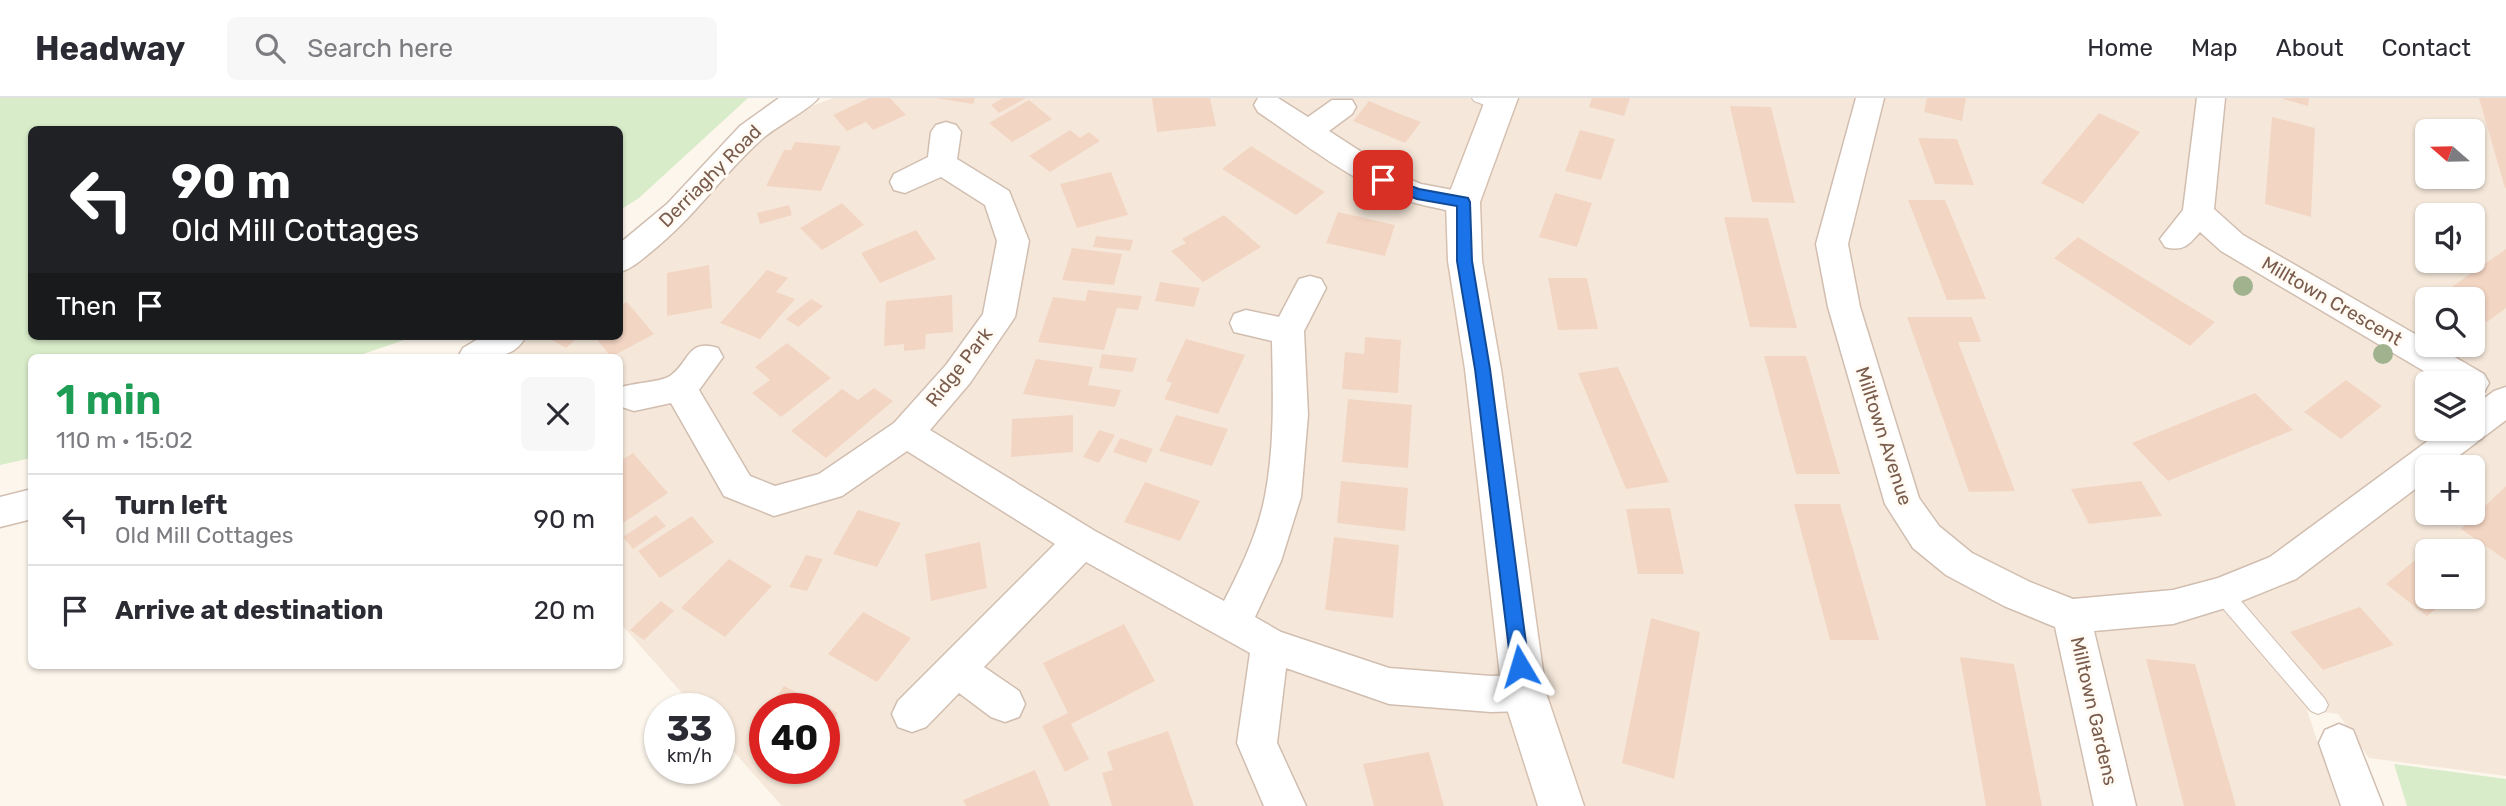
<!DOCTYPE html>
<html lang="en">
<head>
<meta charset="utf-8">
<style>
	:root { --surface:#fff; --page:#f7f7f7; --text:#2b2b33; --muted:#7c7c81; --line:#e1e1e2 }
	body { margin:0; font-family:Rubik,sans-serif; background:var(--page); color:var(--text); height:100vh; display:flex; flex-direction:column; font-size:26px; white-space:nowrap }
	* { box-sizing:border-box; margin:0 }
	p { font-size:23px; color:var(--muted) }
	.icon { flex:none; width:38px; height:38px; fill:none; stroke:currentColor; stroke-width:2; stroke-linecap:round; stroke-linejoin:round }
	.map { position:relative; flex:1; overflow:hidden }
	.drawer { position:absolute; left:28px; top:256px; width:595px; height:315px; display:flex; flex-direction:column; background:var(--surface); border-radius:10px; box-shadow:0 2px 5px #0004 }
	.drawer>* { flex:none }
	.guide { position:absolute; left:28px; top:28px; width:595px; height:214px; border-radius:10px; box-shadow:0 2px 5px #0004; background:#202124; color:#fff; overflow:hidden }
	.needle { width:46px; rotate:290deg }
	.fabs { position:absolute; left:2415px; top:21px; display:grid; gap:14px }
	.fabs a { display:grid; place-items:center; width:70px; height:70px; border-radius:10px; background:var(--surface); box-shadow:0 2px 5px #0004; font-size:35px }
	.speed { position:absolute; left:644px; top:595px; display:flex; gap:14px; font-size:35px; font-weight:700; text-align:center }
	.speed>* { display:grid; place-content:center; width:91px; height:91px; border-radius:50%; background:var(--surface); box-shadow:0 2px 5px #0004; line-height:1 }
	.speed small { font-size:18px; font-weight:400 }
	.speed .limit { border:10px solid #d22; background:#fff; color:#111 }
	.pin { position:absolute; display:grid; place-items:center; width:60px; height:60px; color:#fff; margin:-30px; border-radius:14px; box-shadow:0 4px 10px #0006 }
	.me { position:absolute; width:77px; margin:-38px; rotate:353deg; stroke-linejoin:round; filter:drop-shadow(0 0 5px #0008) }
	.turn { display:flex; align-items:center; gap:24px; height:147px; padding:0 28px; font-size:32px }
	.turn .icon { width:91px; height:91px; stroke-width:2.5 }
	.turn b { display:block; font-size:49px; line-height:60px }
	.then { display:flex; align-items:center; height:66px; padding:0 28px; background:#0003; gap:14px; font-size:26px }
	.round { display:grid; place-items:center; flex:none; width:74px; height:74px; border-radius:10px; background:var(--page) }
	.headline { display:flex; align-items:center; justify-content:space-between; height:119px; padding:0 28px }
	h1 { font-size:42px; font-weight:600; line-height:52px; color:#1e9e55 }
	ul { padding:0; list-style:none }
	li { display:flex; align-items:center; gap:21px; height:91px; padding:0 28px; border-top:2px solid var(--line) }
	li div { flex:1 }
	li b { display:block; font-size:26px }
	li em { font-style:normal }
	header { display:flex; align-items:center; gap:42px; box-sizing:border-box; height:98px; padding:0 35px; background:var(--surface); border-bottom:2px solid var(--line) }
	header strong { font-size:33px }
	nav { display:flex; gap:38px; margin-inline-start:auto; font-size:24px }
	.search { width:490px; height:63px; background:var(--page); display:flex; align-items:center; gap:18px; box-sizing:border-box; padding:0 24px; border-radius:10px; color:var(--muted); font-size:26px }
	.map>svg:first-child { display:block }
</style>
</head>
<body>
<header>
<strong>Headway</strong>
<div class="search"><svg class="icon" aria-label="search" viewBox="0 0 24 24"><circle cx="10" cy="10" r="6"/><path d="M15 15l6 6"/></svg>Search here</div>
<nav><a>Home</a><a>Map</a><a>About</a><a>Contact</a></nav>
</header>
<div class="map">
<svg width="2506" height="708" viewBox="0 0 2506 708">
	<rect width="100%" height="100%" fill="#fdf6ec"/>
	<path fill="#f5e8da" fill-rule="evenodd" d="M833,0h1673v678l-137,-18 -31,-44 -31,-4 32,96h-1557l-63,-71v-26h-23l-76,-86v-266h-132l31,-21h101v-68l24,-17 125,-129zM2427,33h46v46h-46zM2427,117h46v46h-46zM2427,201h46v46h-46zM2427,285h46v46h-46zM2427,369h46v46h-46zM2427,453h46v46h-46zM765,611h59v59h-59z"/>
	<path fill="#d8ecc9" d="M0,0h748l-109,100 -19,12v-80h-588v206h384l-62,21h-322l-1,101 -31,7z
		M2394,666l112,15v27h-99z"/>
	<path fill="#f3d5c3" d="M869,0h21l16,17 -33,15 -7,-8 -19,9 -14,-16z
		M936,0h39l-2,6z
		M1003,0h23l-27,15 -8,-8z
		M1152,0h58l6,28 -59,6z
		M1592,0h38l-6,18 -35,-9z
		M1927,0h39l-4,23 -38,-9z
		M2283,0h26l-1,8 -25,-7z
		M2479,0h27v90h-1z
		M1029,2l23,19 -40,23 -23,-19z
		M1369,3l26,11 26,10 -16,21 -52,-22z
		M1730,8l41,1 24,96 -43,-1z
		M2099,15l41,19 -57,72 -42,-21z
		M2272,19l43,11 -4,89 -46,-13z
		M1070,32l10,8 9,-6 11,9 -50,31 -21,-16z
		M1580,32l35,9 -14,41 -36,-9z
		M1918,40l39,1 17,46 -39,-1z
		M795,44l46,4 -20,45 -55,-5 18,-36h7z
		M1251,48l48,30 26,16 -29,23 -74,-46z
		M1111,74l17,43 -51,13 -17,-44z
		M1555,95l37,10 -15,44 -38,-10z
		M1908,102h37l41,99 -39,1z
		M842,105l22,22 -42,25 -22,-22z
		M789,107l3,10 -32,9 -3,-11z
		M1338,114l57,13 -10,31 -59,-13z
		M1224,117l37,32 -58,35 -32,-31 15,-8 -4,-4z
		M1724,119l44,1 29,110 -47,-1z
		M916,132l20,29 -56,24 -19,-30z
		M1096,138l37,4 -3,11 -37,-4z
		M2078,139l33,21 104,64 -25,24 -136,-88z
		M1072,150l50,6 -8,31 -52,-5z
		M2506,151v59l-19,14 -14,-10v-13h-20l-10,-6z
		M709,167l3,43 -45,8v-43z
		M767,172l21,8 -12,14 19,7 -35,40 -40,-16z
		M1548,180h39l11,51 -40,1z
		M1160,184l40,6 -6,19 -39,-6z
		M1088,192l54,6 -4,14 -21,-2 -13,42 -66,-8 15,-45 32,4z
		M952,197l1,37 -27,2 -1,15 -21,2v-7l-20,2 2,-45z
		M811,201l12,7 -25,21 -12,-8z
		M627,204l27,32 -43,23 -17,-21h26v-30z
		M1907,219h65l9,25h-23l57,149 -46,1z
		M545,238h35l-14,12z
		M1365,239l36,3 -3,53 -56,-4 3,-37 19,2z
		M1186,241l59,16 -27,59 -54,-15 8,-16 -6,-2z
		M787,245l44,35 -50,39 -29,-24 18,-13 -15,-13z
		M1102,256l35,4 -4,14 -34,-4z
		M1764,258h42l34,118h-44z
		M1036,261l57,8 -5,18 33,5 -6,17 -92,-13z
		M1618,269l12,27 39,88 -43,7 -48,-116z
		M2346,282l36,26 -41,33 -37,-27z
		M874,290l19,13 -67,57 -35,-27 51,-42 16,11z
		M2255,295l38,37 -125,51 -36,-38z
		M1348,301l64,6 -4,63 -66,-6z
		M1073,317v37l-62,5 1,-38z
		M1176,317l52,14 -16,37 -53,-15z
		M1099,332l16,5 -16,28 -16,-6z
		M1120,340l33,11 -7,14 -33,-11z
		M633,355l35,40 -48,32v-64z
		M1341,383l67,7 -3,43 -68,-8z
		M2141,383l21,35 -73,8 -18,-35z
		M1145,384l55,19 -20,40 -56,-19z
		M2506,388v74l-45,-31z
		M1794,406h46l39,136h-49z
		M1670,410l14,66h-46l-12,-65z
		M858,412l43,13 -24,44 -44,-13z
		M656,417l10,11 -33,23 -10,-12z
		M692,418l22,26 -54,36 -22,-27z
		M1334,439l65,8 -6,73 -68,-8z
		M980,444l7,46 -56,13 -6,-47z
		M2432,450l4,3h-9v46h24l-24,19 -41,-32 23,-19z
		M806,457l17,4 -16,32 -18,-4z
		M729,461l43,27 -47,51 -44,-29z
		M661,503l13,10 -30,29 -14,-10z
		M2360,509l34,38 -71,25 -33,-38z
		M863,514l48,26 -34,44 -49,-28z
		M1651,520l49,14 -26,147 -52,-16z
		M1124,526l31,57 -84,43 18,35 -24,13 -23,-46 26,-13 -25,-50z
		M1960,559l54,7 28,142h-56z
		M2146,561l49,5 41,142h-52z
		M784,588l54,27 -11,15 14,7 -17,23v-49h-57z
		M765,614v26l-14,-8z
		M1168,633l26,75h-82l-10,-33 11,-3 -6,-18z
		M1429,654l15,54h-70l-11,-42z
		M1035,672l15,36h-84l-3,-6z"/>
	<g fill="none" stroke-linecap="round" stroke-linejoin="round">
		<g stroke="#d1beb0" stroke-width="2">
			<path id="lane" d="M1472,0h21l12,7 -7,5 -24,-9z
				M2222,487l7,2 96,112 3,6 -3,6 -7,3 -7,-3 -96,-112 -2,-6 2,-6z"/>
		</g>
		<g stroke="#d1beb0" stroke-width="3">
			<path id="street" d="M779,0h39c-6,10 -43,29 -56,41 -40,36 -68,79 -111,113 -10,8 -18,16 -31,20v-29l47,-39 73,-78z
				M1258,0h20l30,19 24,-17h20l4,7 -4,7 -23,17 65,42 27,11 53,10 4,8 -4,8c-13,4 -24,1 -37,-2 -69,-12 -123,-58 -179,-96l-4,-7z
				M1856,0h28l-36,146 12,63 59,191 20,28 33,27 58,29 43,17 100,-9 45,-12 52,-21 174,-128h29v-22l21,-16 12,-4v33l-62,47h-17v13l-131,99 -74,30 -49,15 -79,7 42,175h-42l-39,-179 -51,-21 -58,-31 -33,-27 -28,-44 -57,-197 -12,-63z
				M2197,0h28l-11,111 29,26 184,106v4h7l50,29 5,9 -5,9 -11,4v-13h-29l-223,-132 -21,-19c-11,13 -17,20 -35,15l-5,-8 23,-29z
				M946,24l10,3 5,7 -4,27 52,32 20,50 -14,76 -45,66 -40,47 165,101 129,70c17,-33 34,-68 41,-105 10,-51 8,-104 7,-155l-38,-9 -4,-9 4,-9 12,-4 33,7 20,-38 11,-3 11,3 5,9 -22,43 4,84 -7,82 -20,64 -26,56 26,15 108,36 102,8 33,-1 14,5 6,13 -6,13 -14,5 -33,1 -102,-8 -103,-36 -9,75 29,63h-42l-27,-63 13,-90 -164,-91 -102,105 35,24 6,13 -6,13 -14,5 -14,-5 -32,-24 -33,34 -14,5 -14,-5 -6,-13 6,-13 157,-157 -148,-93 -65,45 -68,20 -50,-20 -53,-93 -37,8 -12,-4 -2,-5 2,-15c12,-4 39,-5 48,-11 20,-14 17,-38 48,-28l5,9 -24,33 51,86 25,10 44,-12 75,-51 52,-58 37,-51 14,-73 -12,-36 -44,-28 -36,16 -11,-3 -4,-8 4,-8 34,-17 3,-25 5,-7z
				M483,238h43c-13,26 -42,21 -68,21l5,-9z
				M32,391v30l-32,8v-30z
				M2339,626l14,6 30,76h-42l-22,-63 6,-13z"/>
		</g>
		<g stroke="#d6c0b0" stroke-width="3">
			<path id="secondary" d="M1486,0h32l-38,104 2,59 19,108 45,324 38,113h-46l-36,-113 -37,-324 -17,-108 -2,-59z"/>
		</g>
		<use href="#lane" fill="#fff" fill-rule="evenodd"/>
		<use href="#street" fill="#fff" fill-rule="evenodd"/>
		<use href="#secondary" fill="#fff" fill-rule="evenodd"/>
	</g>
	<g fill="#a0b28e">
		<circle cx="2243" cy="188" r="10"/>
		<circle cx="2383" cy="256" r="10"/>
	</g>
	<path fill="#1a73e8" stroke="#114b97" stroke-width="2" d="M1383,78l36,13 49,9 2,4 2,59 18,108 39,297 -3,6 -6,2 -6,-2 -3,-6 -36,-297 -18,-108v-55l-40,-7 -39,-15 -2,-4z"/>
	<g text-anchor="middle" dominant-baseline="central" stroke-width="6" stroke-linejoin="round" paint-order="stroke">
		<g font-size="19" fill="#7a5c4d" stroke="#fffaf3">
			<text transform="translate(710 78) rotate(-45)">Derriaghy Road</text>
			<text transform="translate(2332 203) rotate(30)">Milltown Crescent</text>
			<text transform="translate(959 269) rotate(-52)">Ridge Park</text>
			<text transform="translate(1884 338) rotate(72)">Milltown Avenue</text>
			<text transform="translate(2094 613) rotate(77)">Milltown Gardens</text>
		</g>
	</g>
</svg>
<div class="fabs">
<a><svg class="needle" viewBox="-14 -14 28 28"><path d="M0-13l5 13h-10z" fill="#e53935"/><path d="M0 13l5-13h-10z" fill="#7c7c81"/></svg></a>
<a><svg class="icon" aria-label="sound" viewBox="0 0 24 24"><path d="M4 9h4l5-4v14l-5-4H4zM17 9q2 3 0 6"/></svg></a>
<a><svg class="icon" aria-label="search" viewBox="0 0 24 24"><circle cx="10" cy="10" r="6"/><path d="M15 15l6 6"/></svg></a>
<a><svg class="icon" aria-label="layers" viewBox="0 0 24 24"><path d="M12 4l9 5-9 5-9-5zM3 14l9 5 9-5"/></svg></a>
<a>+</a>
<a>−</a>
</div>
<div class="speed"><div>33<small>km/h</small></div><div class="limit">40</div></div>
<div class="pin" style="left:1383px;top:82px;background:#d93025"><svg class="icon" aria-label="arrive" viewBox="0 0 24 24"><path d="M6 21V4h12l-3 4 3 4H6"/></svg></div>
<svg class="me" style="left:1520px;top:568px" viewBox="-20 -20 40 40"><path d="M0-17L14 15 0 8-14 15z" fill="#1a73e8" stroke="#fff" stroke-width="4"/></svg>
<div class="guide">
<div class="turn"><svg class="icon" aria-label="left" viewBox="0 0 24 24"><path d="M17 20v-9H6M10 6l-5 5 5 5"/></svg><div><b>90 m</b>Old Mill Cottages</div></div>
<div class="then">Then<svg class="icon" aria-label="arrive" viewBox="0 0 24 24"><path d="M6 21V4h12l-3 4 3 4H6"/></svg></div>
</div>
<section class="drawer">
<div class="headline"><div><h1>1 min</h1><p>110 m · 15:02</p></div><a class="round"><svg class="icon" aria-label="close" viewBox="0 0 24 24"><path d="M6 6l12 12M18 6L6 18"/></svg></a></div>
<ul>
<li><svg class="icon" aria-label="left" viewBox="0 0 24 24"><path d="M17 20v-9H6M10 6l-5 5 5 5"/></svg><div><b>Turn left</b><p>Old Mill Cottages</p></div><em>90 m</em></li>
<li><svg class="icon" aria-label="arrive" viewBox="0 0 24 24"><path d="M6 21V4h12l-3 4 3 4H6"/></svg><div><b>Arrive at destination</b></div><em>20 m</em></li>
</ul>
</section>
</div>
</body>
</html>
